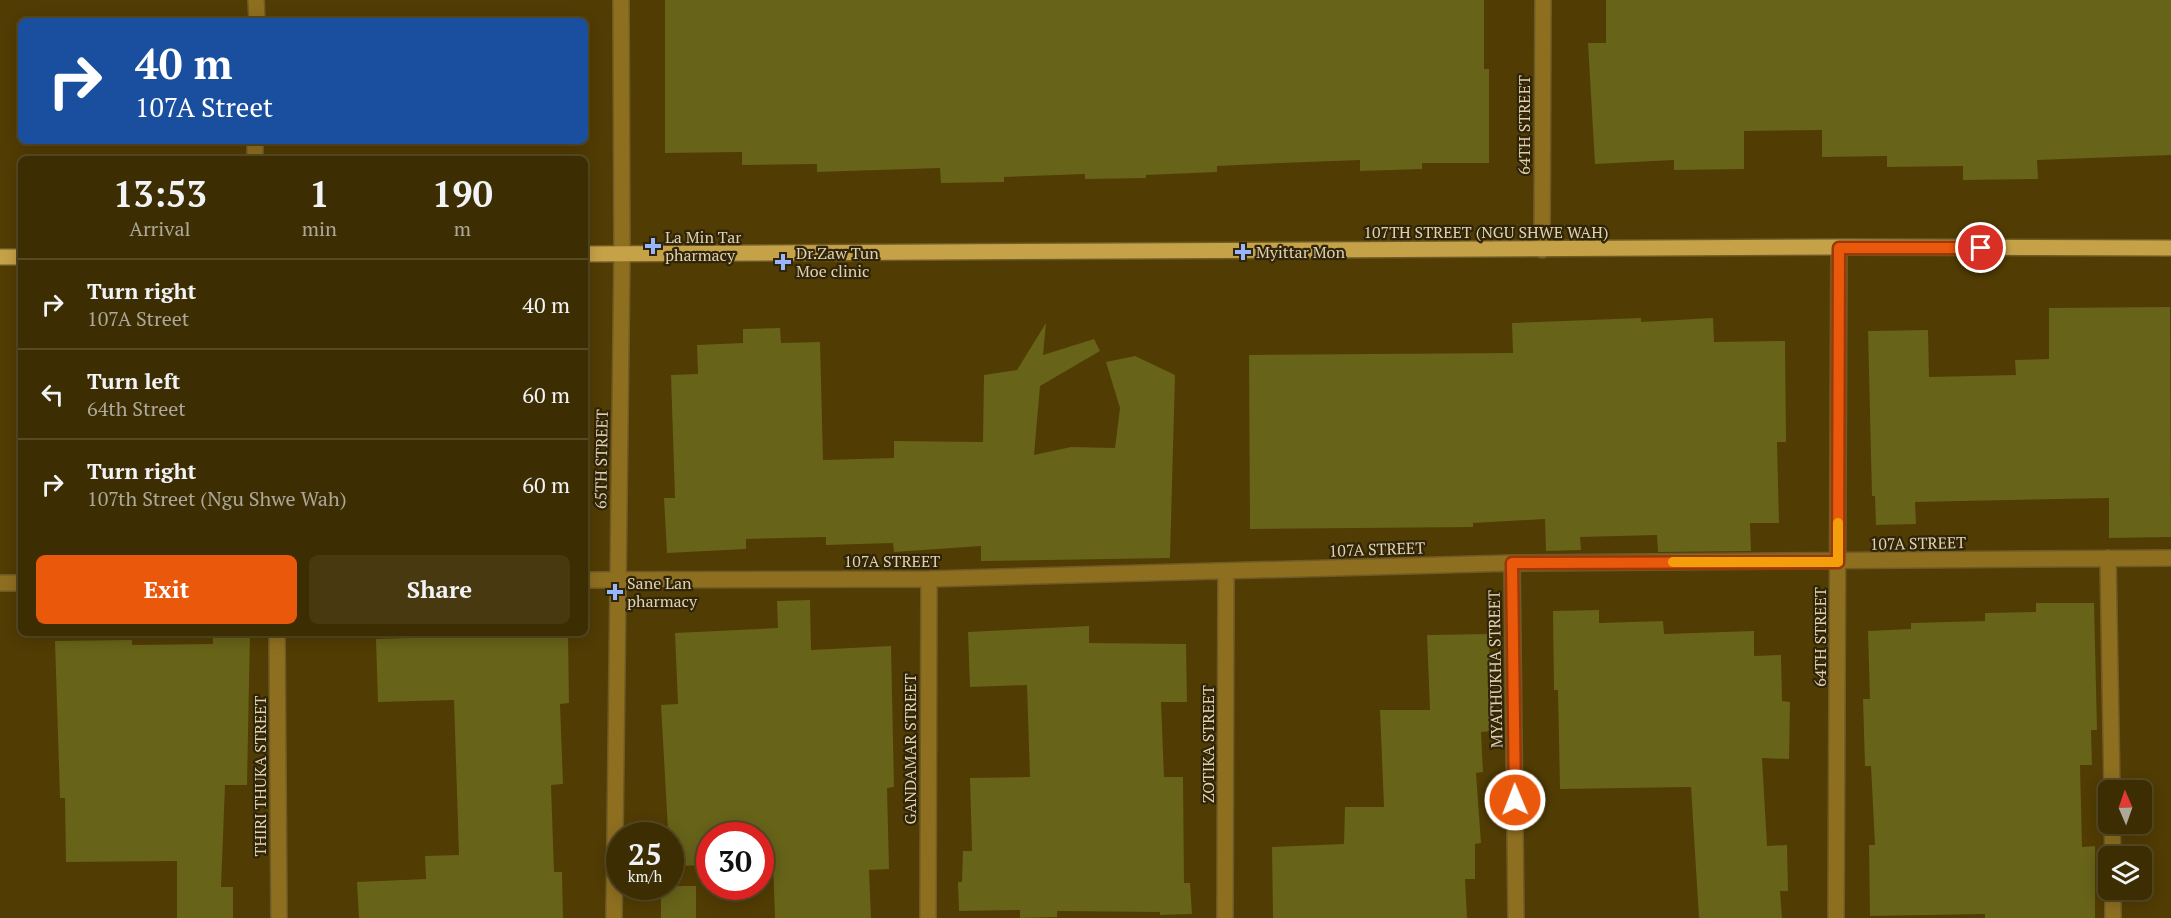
<!DOCTYPE html>
<html lang="en">
<head>
<meta charset="utf-8">
<style>
	:root { --surface:#3d2d02; --page:#483911; --text:#f1f3f6; --muted:#ada899; --line:#564924; --accent:#ea580c }
	body { margin:0; font-family:"PT Serif",serif; background:var(--page); color:var(--text); height:100vh; display:flex; flex-direction:column; font-size:22px; white-space:nowrap }
	* { box-sizing:border-box; margin:0 }
	p { font-size:20px; color:var(--muted) }
	.icon { flex:none; width:33px; height:33px; fill:none; stroke:currentColor; stroke-width:2; stroke-linecap:round; stroke-linejoin:round }
	.map { position:relative; flex:1; overflow:hidden }
	.sheet { position:absolute; left:18px; top:156px; width:570px; height:480px; display:flex; flex-direction:column; background:var(--surface); border-radius:9px; box-shadow:0 3px 15px #0003,0 0 0 2px var(--line) }
	.sheet>* { flex:none }
	.top-card { position:absolute; left:18px; top:18px; width:570px; height:126px; border-radius:9px; box-shadow:0 3px 15px #0003,0 0 0 2px var(--line); background:#1a4fa0; color:#fff; overflow:hidden }
	.needle { width:39px; rotate:358deg }
	.fabs { position:absolute; left:2098px; top:780px; display:grid; gap:12px }
	.fabs a { display:grid; place-items:center; width:54px; height:54px; border-radius:9px; background:var(--surface); box-shadow:0 3px 15px #0003,0 0 0 2px var(--line); font-size:30px }
	.speed { position:absolute; left:606px; top:822px; display:flex; gap:12px; font-size:30px; font-weight:700; text-align:center }
	.speed>* { display:grid; place-content:center; width:78px; height:78px; border-radius:50%; background:var(--surface); box-shadow:0 3px 15px #0003,0 0 0 2px var(--line); line-height:1 }
	.speed small { font-size:15px; font-weight:400 }
	.speed .limit { border:9px solid #d22; background:#fff; color:#111 }
	.pin { position:absolute; display:grid; place-items:center; width:51px; height:51px; color:#fff; margin:-26px; border:3px solid #fff; border-radius:50%; box-shadow:0 2px 6px #0007 }
	.me { position:absolute; width:66px; margin:-33px; rotate:359deg; stroke-linejoin:round; filter:drop-shadow(0 0 4px #0008) }
	.turn { display:flex; align-items:center; gap:21px; height:126px; padding:0 18px; font-size:27px }
	.turn .icon { width:78px; height:78px; stroke-width:2.5 }
	.turn b { display:block; font-size:42px; line-height:51px }
	.eta { display:flex; justify-content:space-evenly; align-items:center; height:102px; text-align:center }
	.eta b { font-size:36px; font-weight:700; line-height:42px }
	.action { display:flex; gap:12px; margin-top:auto; padding:12px 18px }
	.action a { flex:1; height:69px; border-radius:9px; background:var(--accent); color:#fff; font-size:24px; font-weight:700; line-height:69px; text-align:center }
	.action a+a { background:var(--page); color:var(--text) }
	ul { padding:0; list-style:none }
	li { display:flex; align-items:center; gap:18px; height:90px; padding:0 18px; border-top:2px solid var(--line) }
	li div { flex:1 }
	li b { display:block; font-size:22px }
	li em { font-style:normal }
	.map>svg:first-child { display:block }
</style>
</head>
<body>
<div class="map">
<svg width="2171" height="918" viewBox="0 0 2171 918">
	<rect width="100%" height="100%" fill="#513c03"/>
	<path fill="#676319" d="M665,0h819v69h5v94h-67v6l-62,2v-11l-79,3 -64,3v6l-71,3v3l-61,1v-5l-81,3v5l-63,1 -1,-15 -123,4v-8l-75,1v-13l-77,1z
		M1606,0h565v155l-134,5 1,19 -75,1v-14l-76,1v-11l-65,1v-27l-78,1v38l-70,1v-10l-79,4 -7,-121h18z
		M2170,307l1,230 -62,1v-40l-194,4 1,22 -40,1 -1,-29h-3l-4,-165 60,-1 1,47 87,-2 -1,-15 34,-1v-51z
		M1641,318v4l72,-4 1,24 71,-1 1,101h-9l2,81h-29l1,28 -93,1 -1,-17 -77,2 1,13 -35,1 -1,-32 -72,4v4l-223,2 -1,-174 264,-2 -1,-30z
		M1046,323l-3,32 51,-16 6,12 -60,35 -6,69 37,-8 44,1 5,-40 -14,-46 29,-6 40,19 -5,183 -189,3v-15l-87,6 -1,-9 -67,2v-8l-80,2v10l-79,4 -3,-55h11l-4,-123 27,-1 -1,-29 46,-2v-14l37,-1 1,15 39,-1 3,118 71,-2v-17l89,1 1,-67 33,-5z
		M810,600l1,50 80,-4 3,141 -7,1 2,81 -20,1 2,48h-96l-2,-56 -13,1v-27h-50v29l-40,1 -9,-161 17,-1 -3,-71 103,-5 -1,-27z
		M2036,603h58l3,127h-6l1,35h-12l2,82 13,-1v72h-110v-4l-115,2 -1,-71h6l-4,-79h-6l-2,-67h7l-2,-68 43,-2v-6l74,-2v-8l51,-1z
		M1599,610v13l64,-2 1,13 90,-3v25l27,-1 1,46 8,1 -1,57 -27,-1 5,88 20,-1 1,46h-8l2,27h-83l-8,-131 -131,2 -2,-99h-4l-1,-79z
		M1089,626v17l97,1 1,58h-26l3,75h19l1,106h6l2,31 -32,1v-3l-103,-1v6l-37,1v-8l-61,1 -1,-29h4l1,-31h9l-2,-73 60,-1 -3,-92 -57,2 -2,-55z
		M213,633h37l-3,152h-22l-4,102h12v31h-56v-57l-111,1 -1,-64h-5l-5,-157 77,-1v5l81,-1z
		M480,633h88l1,70 -9,1 3,80 -12,1 3,87h8l1,46h-204l-2,-36 69,-3 -1,-23 34,-1 -5,-155 -76,2 -2,-63 104,-3z
		M1489,634l3,97 -11,1 2,40 -7,1 5,70 -6,1v35h-10l2,39h-194l-1,-71 72,-3 1,-37h39l-4,-97h50l-3,-75z
		M661,886h35v32h-35z"/>
	<g fill="none" stroke-linecap="round" stroke-linejoin="round">
		<g stroke="#6e5a26" stroke-width="18">
			<path id="minor" d="M256,0l1,21
				M255,159v-18
				M1542,250l1,-250
				M2108,558l4,232
				M1512,563l4,355
				M585,580l344,-1 583,-16 659,-5
				M0,583h21
				M277,633l2,285
				M2112,824l1,32
				M2113,890v28
				M614,918l8,-664 -1,-254
				M928,918l1,-339
				M1225,918l1,-347
				M1836,918l3,-671"/>
		</g>
		<g stroke="#6e5a26" stroke-width="18">
			<path id="major" d="M585,254l1254,-7 332,1
				M0,257h21"/>
		</g>
		<use href="#minor" stroke="#8e6f20" stroke-width="15"/>
		<use href="#major" stroke="#c5a148" stroke-width="15"/>
	</g>
	<g fill="none" stroke-linecap="round" stroke-linejoin="round">
		<g stroke="#983908" stroke-width="15">
			<path id="route" d="M1515,800l-3,-237 326,-1 1,-314h142"/>
		</g>
		<use href="#route" stroke="#ea580c" stroke-width="10"/>
		<path stroke="#f59e0b" stroke-width="10" d="M1673,562h165v-39"/>
	</g>
	<g fill="#98b6fd" stroke="#302508" stroke-width="2">
		<path d="M650 237h6v6h6v6h-6v6h-6v-6h-6v-6h6z"/>
		<path d="M1240 243h6v6h6v6h-6v6h-6v-6h-6v-6h6z"/>
		<path d="M780 253h6v6h6v6h-6v6h-6v-6h-6v-6h6z"/>
		<path d="M612 583h6v6h6v6h-6v6h-6v-6h-6v-6h6z"/>
	</g>
	<g text-anchor="middle" dominant-baseline="central" stroke-width="4.5" stroke-linejoin="round" paint-order="stroke">
		<g font-size="16" fill="#e0d2b1" stroke="#302508">
			<text transform="translate(1524 125) rotate(-90)">64TH STREET</text>
			<text x="1486" y="232">107TH STREET (NGU SHWE WAH)</text>
			<text transform="translate(601 459) rotate(-89)">65TH STREET</text>
			<text transform="translate(1918 543) rotate(-1)">107A STREET</text>
			<text transform="translate(1377 549) rotate(-2)">107A STREET</text>
			<text x="892" y="561">107A STREET</text>
			<text transform="translate(1820 637) rotate(-90)">64TH STREET</text>
			<text transform="translate(1495 669) rotate(-91)">MYATHUKHA STREET</text>
			<text transform="translate(1208 744) rotate(-90)">ZOTIKA STREET</text>
			<text transform="translate(910 749) rotate(-90)">GANDAMAR STREET</text>
			<text transform="translate(260 776) rotate(-90)">THIRI THUKA STREET</text>
		</g>
		<g font-size="16" fill="#e0d2b1" stroke="#302508" text-anchor="start">
			<text x="665" y="237">La Min Tar<tspan x="665" dy="18">pharmacy</tspan></text>
			<text x="1256" y="252">Myittar Mon</text>
			<text x="796" y="253">Dr.Zaw Tun<tspan x="796" dy="18">Moe clinic</tspan></text>
			<text x="627" y="583">Sane Lan<tspan x="627" dy="18">pharmacy</tspan></text>
		</g>
	</g>
</svg>
<div class="fabs">
<a><svg class="needle" viewBox="-14 -14 28 28"><path d="M0-13l5 13h-10z" fill="#e53935"/><path d="M0 13l5-13h-10z" fill="#ada899"/></svg></a>
<a><svg class="icon" aria-label="layers" viewBox="0 0 24 24"><path d="M12 4l9 5-9 5-9-5zM3 14l9 5 9-5"/></svg></a>
</div>
<div class="speed"><div>25<small>km/h</small></div><div class="limit">30</div></div>
<div class="pin" style="left:1981px;top:248px;background:#d93025"><svg class="icon" aria-label="arrive" viewBox="0 0 24 24"><path d="M6 21V4h12l-3 4 3 4H6"/></svg></div>
<svg class="me" style="left:1515px;top:800px" viewBox="-20 -20 40 40"><circle r="17" fill="#ea580c" stroke="#fff" stroke-width="3"/><path d="M0-11L8 9 0 5-8 9z" fill="#fff"/></svg>
<div class="top-card">
<div class="turn"><svg class="icon" aria-label="right" viewBox="0 0 24 24"><path d="M7 20v-9h11M14 6l5 5-5 5"/></svg><div><b>40 m</b>107A Street</div></div>
</div>
<section class="sheet">
<div class="eta">
<div><b>13:53</b><p>Arrival</p></div>
<div><b>1</b><p>min</p></div>
<div><b>190</b><p>m</p></div>
</div>
<ul>
<li><svg class="icon" aria-label="right" viewBox="0 0 24 24"><path d="M7 20v-9h11M14 6l5 5-5 5"/></svg><div><b>Turn right</b><p>107A Street</p></div><em>40 m</em></li>
<li><svg class="icon" aria-label="left" viewBox="0 0 24 24"><path d="M17 20v-9H6M10 6l-5 5 5 5"/></svg><div><b>Turn left</b><p>64th Street</p></div><em>60 m</em></li>
<li><svg class="icon" aria-label="right" viewBox="0 0 24 24"><path d="M7 20v-9h11M14 6l5 5-5 5"/></svg><div><b>Turn right</b><p>107th Street (Ngu Shwe Wah)</p></div><em>60 m</em></li>
</ul>
<div class="action"><a>Exit</a><a>Share</a></div>
</section>
</div>
</body>
</html>
